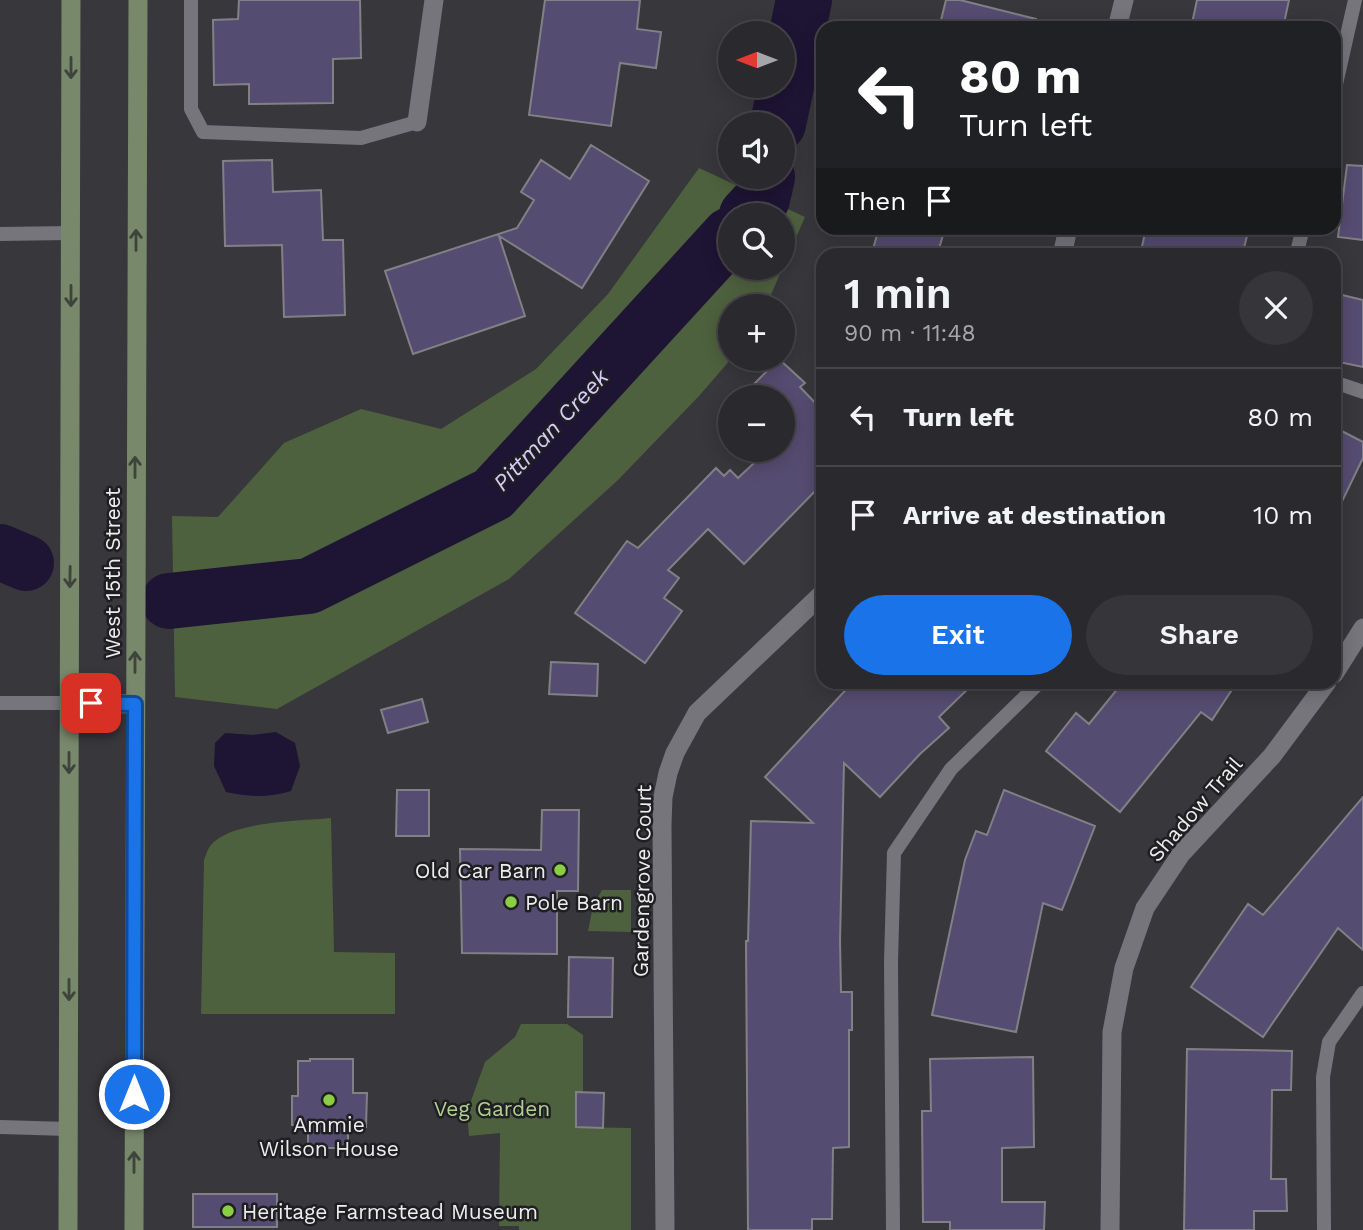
<!DOCTYPE html>
<html lang="en">
<head>
<meta charset="utf-8">
<style>
	:root { --surface:#2a292d; --page:#363539; --text:#f1f3f6; --muted:#a5a6aa; --line:#464549; --accent:#1a73e8 }
	body { margin:0; font-family:"Work Sans",sans-serif; background:var(--page); color:var(--text); height:100vh; display:flex; flex-direction:column; font-size:26px; white-space:nowrap }
	* { box-sizing:border-box; margin:0 }
	p { font-size:23px; color:var(--muted) }
	.icon { flex:none; width:38px; height:38px; fill:none; stroke:currentColor; stroke-width:2; stroke-linecap:round; stroke-linejoin:round }
	.map { position:relative; flex:1; overflow:hidden }
	.drawer { position:absolute; left:816px; top:248px; width:525px; height:441px; display:flex; flex-direction:column; background:var(--surface); border-radius:21px; box-shadow:0 4px 18px #0003,0 0 0 2px var(--line) }
	.drawer>* { flex:none }
	.guide { position:absolute; left:816px; top:21px; width:525px; height:214px; border-radius:21px; box-shadow:0 4px 18px #0003,0 0 0 2px var(--line); background:#202124; color:#fff; overflow:hidden }
	.needle { width:46px; rotate:270deg }
	.tools { position:absolute; left:718px; top:21px; display:grid; gap:14px }
	.tools a { display:grid; place-items:center; width:77px; height:77px; border-radius:50%; background:var(--surface); box-shadow:0 4px 18px #0003,0 0 0 2px var(--line); font-size:35px }
	.pin { position:absolute; display:grid; place-items:center; width:60px; height:60px; color:#fff; margin:-30px; border-radius:14px; box-shadow:0 4px 10px #0006 }
	.me { position:absolute; width:77px; margin:-38px; rotate:0deg; stroke-linejoin:round; filter:drop-shadow(0 0 5px #0008) }
	.turn { display:flex; align-items:center; gap:24px; height:147px; padding:0 28px; font-size:32px }
	.turn .icon { width:91px; height:91px; stroke-width:2.5 }
	.turn b { display:block; font-size:49px; line-height:60px }
	.then { display:flex; align-items:center; height:66px; padding:0 28px; background:#0003; gap:14px; font-size:26px }
	.round { display:grid; place-items:center; flex:none; width:74px; height:74px; border-radius:37px; background:var(--page) }
	.headline { display:flex; align-items:center; justify-content:space-between; height:119px; padding:0 28px }
	h1 { font-size:42px; font-weight:600; line-height:52px }
	.primary-button { display:flex; gap:14px; margin-top:auto; padding:14px 28px }
	.primary-button a { flex:1; height:80px; border-radius:42px; background:var(--accent); color:#fff; font-size:28px; font-weight:600; line-height:80px; text-align:center }
	.primary-button a+a { background:var(--page); color:var(--text) }
	ul { padding:0; list-style:none }
	li { display:flex; align-items:center; gap:21px; height:98px; padding:0 28px; border-top:2px solid var(--line) }
	li div { flex:1 }
	li b { display:block; font-size:26px }
	li em { font-style:normal }
	.map>svg:first-child { display:block }
</style>
</head>
<body>
<div class="map">
<svg width="1363" height="1230" viewBox="0 0 1363 1230">
	<rect width="100%" height="100%" fill="#38373c"/>
	<path fill="#4e613e" fill-rule="evenodd" d="M699,168l106,49 -39,89h-36l1,53 -32,37 -81,84 -109,99 -232,130 -102,-12 -3,-181 46,1 66,-74 77,-34 80,20 95,-60 72,-75zM730,215h52v53h-52z
		M331,818l3,134 61,1v61h-194l3,-154c2,-5 4,-12 7,-15 19,-24 90,-24 120,-27z
		M602,890h29v42l-43,-1 5,-25z
		M521,1024h46l16,11v57l-7,1v34l55,1v102h-112v-4h-20l1,-93 -31,3 -2,-24 18,-50 30,-25z"/>
	<path fill="#1e1434" d="M276,732l19,11 5,23 -9,25c-23,7 -42,6 -65,1l-12,-26 1,-23 10,-10 28,2z"/>
	<g fill="none" stroke-linecap="round" stroke-linejoin="round">
		<path stroke="#1e1434" stroke-width="56" d="M778,124l26,-124
			M747,215l15,-16 5,-22
			M0,552l26,11
			M169,601l140,-15 184,-92 237,-259"/>
	</g>
	<path fill="#554c71" stroke="#818086" stroke-width="2" d="M239,0h121l1,58 -28,1v44l-84,1v-20l-35,1 -1,-65 25,-1z
		M545,0h95l-3,29 24,3 -5,36 -36,-5 -9,63 -82,-11z
		M946,0h14l76,19 -2,9h-95z
		M1197,0h92l-6,28h-92z
		M591,145l58,36 -67,107 -83,-52 26,80 -112,38 -28,-83 132,-43 17,-28 -13,-8 20,-32 29,19z
		M272,160l1,32 48,-2 2,50h20l2,75 -61,2 -2,-72 -57,1 -2,-85z
		M1347,165l16,1v74l-25,-3z
		M879,228h66l-8,28h-66z
		M1146,228h103l-7,28h-102z
		M1334,293l29,7v67l-29,-6z
		M779,359l26,24 -5,4 22,23v74l-78,80 -36,-35 -40,41 11,8 -15,20 18,13 -37,52 -70,-50 52,-72 11,7 78,-80 8,8 6,-6 8,8 30,-28h14v-53h-13l-14,-14z
		M1334,427l29,15v16l-29,60z
		M551,662l47,2 -1,32 -48,-2z
		M853,682h122l-36,35 10,11 -29,26 -40,43 -36,-34 -4,178 1,51h11v38h-3v117l-16,1 -1,71h-20v11h-64l-2,-289h2l3,-120 62,2 -48,-46z
		M1123,682h114l-25,38 -11,-8 -81,100 -74,-61 30,-38 13,11z
		M422,699l6,23 -40,11 -7,-23z
		M397,790h32v46h-33z
		M1004,790l91,36 -33,84 -19,-7 -27,129 -84,-17 33,-155 11,-29 11,4z
		M1363,797v153l-25,-22 -75,109 -72,-50 57,-83 15,11z
		M542,810h37l-1,81h-21v63l-95,-1 -2,-104 81,1z
		M569,957l44,1 -1,59h-44z
		M1187,1049l105,2 -1,39h-19l-1,89h15l1,32h-33v19h-70z
		M1033,1057l1,90 -32,1v54h43l-1,28h-94v-8h-27l-1,-111h9l-1,-52z
		M310,1059h43v34h14l-1,34h-18v21h-40v-23h-16v-29h6v-35h12z
		M576,1092l28,1 -1,35 -27,-1z
		M193,1194h84v33h-84z"/>
	<g fill="none" stroke-linecap="round" stroke-linejoin="round">
		<path stroke="#76757b" stroke-width="14" d="M191,0v109l12,23 158,6 56,-16
			M1334,93l21,-93
			M0,234l71,-1
			M1296,256l7,-28
			M1334,382l29,10
			M0,703h69
			M0,1127l68,2
			M893,1230l-2,-268 3,-109 57,-84 89,-87
			M1324,1230l-1,-153 6,-35 34,-49"/>
		<path stroke="#76757b" stroke-width="19" d="M1117,28l7,-28
			M417,122l17,-122
			M1062,256l6,-28
			M1334,674l29,-46
			M665,1230l-3,-405 1,-28 5,-24 7,-20 22,-40 125,-119
			M1110,1230l2,-198 12,-64 21,-60 36,-54 91,-98 55,-74"/>
		<path stroke="#78886b" stroke-width="19" d="M69,703l66,1
			M68,1230l3,-1230
			M134,1230l4,-1230"/>
	</g>
	<defs><path id="oneway-shaft" d="M-6 0H5M1.5-3L5.5 0L1.5 3" fill="none" stroke-width="1.6" stroke-linecap="round" stroke-linejoin="round" transform="scale(1.75)"/></defs>
	<g stroke="#3e433b">
		<use href="#oneway-shaft" transform="translate(71 68) rotate(90)"/>
		<use href="#oneway-shaft" transform="translate(136 240) rotate(-90)"/>
		<use href="#oneway-shaft" transform="translate(71 296) rotate(90)"/>
		<use href="#oneway-shaft" transform="translate(135 467) rotate(-90)"/>
		<use href="#oneway-shaft" transform="translate(70 577) rotate(91)"/>
		<use href="#oneway-shaft" transform="translate(135 662) rotate(-90)"/>
		<use href="#oneway-shaft" transform="translate(69 763) rotate(90)"/>
		<use href="#oneway-shaft" transform="translate(69 990) rotate(90)"/>
		<use href="#oneway-shaft" transform="translate(134 1162) rotate(-90)"/>
	</g>
	<g fill="none" stroke-linecap="round" stroke-linejoin="round">
		<g stroke="#114b97" stroke-width="18">
			<path id="route" d="M91,703l44,1 -1,390"/>
		</g>
		<use href="#route" stroke="#1a73e8" stroke-width="12"/>
	</g>
	<g fill="#8bce46" stroke="#1f1e21" stroke-width="2.5">
		<circle cx="560" cy="870" r="7"/>
		<circle cx="511" cy="902" r="7"/>
		<circle cx="329" cy="1100" r="7"/>
		<circle cx="228" cy="1211" r="7"/>
	</g>
	<g text-anchor="middle" dominant-baseline="central" stroke-width="5" stroke-linejoin="round" paint-order="stroke">
		<g font-size="21" fill="#edecef" stroke="#1f1e21">
			<text transform="translate(112 573) rotate(-90)">West 15th Street</text>
			<text transform="translate(1195 809) rotate(-49)">Shadow Trail</text>
			<text transform="translate(642 881) rotate(-89)">Gardengrove Court</text>
		</g>
		<g font-size="21" fill="#edecef" stroke="#1f1e21" text-anchor="start">
			<text x="546" y="870" text-anchor="end">Old Car Barn</text>
			<text x="525" y="902">Pole Barn</text>
			<text x="329" y="1124" text-anchor="middle">Ammie<tspan x="329" dy="24">Wilson House</tspan></text>
			<text x="242" y="1211">Heritage Farmstead Museum</text>
		</g>
		<g font-size="21" fill="#afd193" stroke="#1f1e21">
			<text x="492" y="1108">Veg Garden</text>
		</g>
		<g font-size="23" font-style="italic" fill="#d6cafe" stroke="#1f1e21">
			<text transform="translate(551 430) rotate(-47)">Pittman Creek</text>
		</g>
	</g>
</svg>
<div class="tools">
<a><svg class="needle" viewBox="-14 -14 28 28"><path d="M0-13l5 13h-10z" fill="#e53935"/><path d="M0 13l5-13h-10z" fill="#a5a6aa"/></svg></a>
<a><svg class="icon" aria-label="sound" viewBox="0 0 24 24"><path d="M4 9h4l5-4v14l-5-4H4zM17 9q2 3 0 6"/></svg></a>
<a><svg class="icon" aria-label="search" viewBox="0 0 24 24"><circle cx="10" cy="10" r="6"/><path d="M15 15l6 6"/></svg></a>
<a>+</a>
<a>−</a>
</div>
<div class="pin" style="left:91px;top:703px;background:#d93025"><svg class="icon" aria-label="arrive" viewBox="0 0 24 24"><path d="M6 21V4h12l-3 4 3 4H6"/></svg></div>
<svg class="me" style="left:134px;top:1094px" viewBox="-20 -20 40 40"><circle r="17" fill="#1a73e8" stroke="#fff" stroke-width="3"/><path d="M0-11L8 9 0 5-8 9z" fill="#fff"/></svg>
<div class="guide">
<div class="turn"><svg class="icon" aria-label="left" viewBox="0 0 24 24"><path d="M17 20v-9H6M10 6l-5 5 5 5"/></svg><div><b>80 m</b>Turn left</div></div>
<div class="then">Then<svg class="icon" aria-label="arrive" viewBox="0 0 24 24"><path d="M6 21V4h12l-3 4 3 4H6"/></svg></div>
</div>
<section class="drawer">
<div class="headline"><div><h1>1 min</h1><p>90 m · 11:48</p></div><a class="round"><svg class="icon" aria-label="close" viewBox="0 0 24 24"><path d="M6 6l12 12M18 6L6 18"/></svg></a></div>
<ul>
<li><svg class="icon" aria-label="left" viewBox="0 0 24 24"><path d="M17 20v-9H6M10 6l-5 5 5 5"/></svg><div><b>Turn left</b></div><em>80 m</em></li>
<li><svg class="icon" aria-label="arrive" viewBox="0 0 24 24"><path d="M6 21V4h12l-3 4 3 4H6"/></svg><div><b>Arrive at destination</b></div><em>10 m</em></li>
</ul>
<div class="primary-button"><a>Exit</a><a>Share</a></div>
</section>
</div>
</body>
</html>
